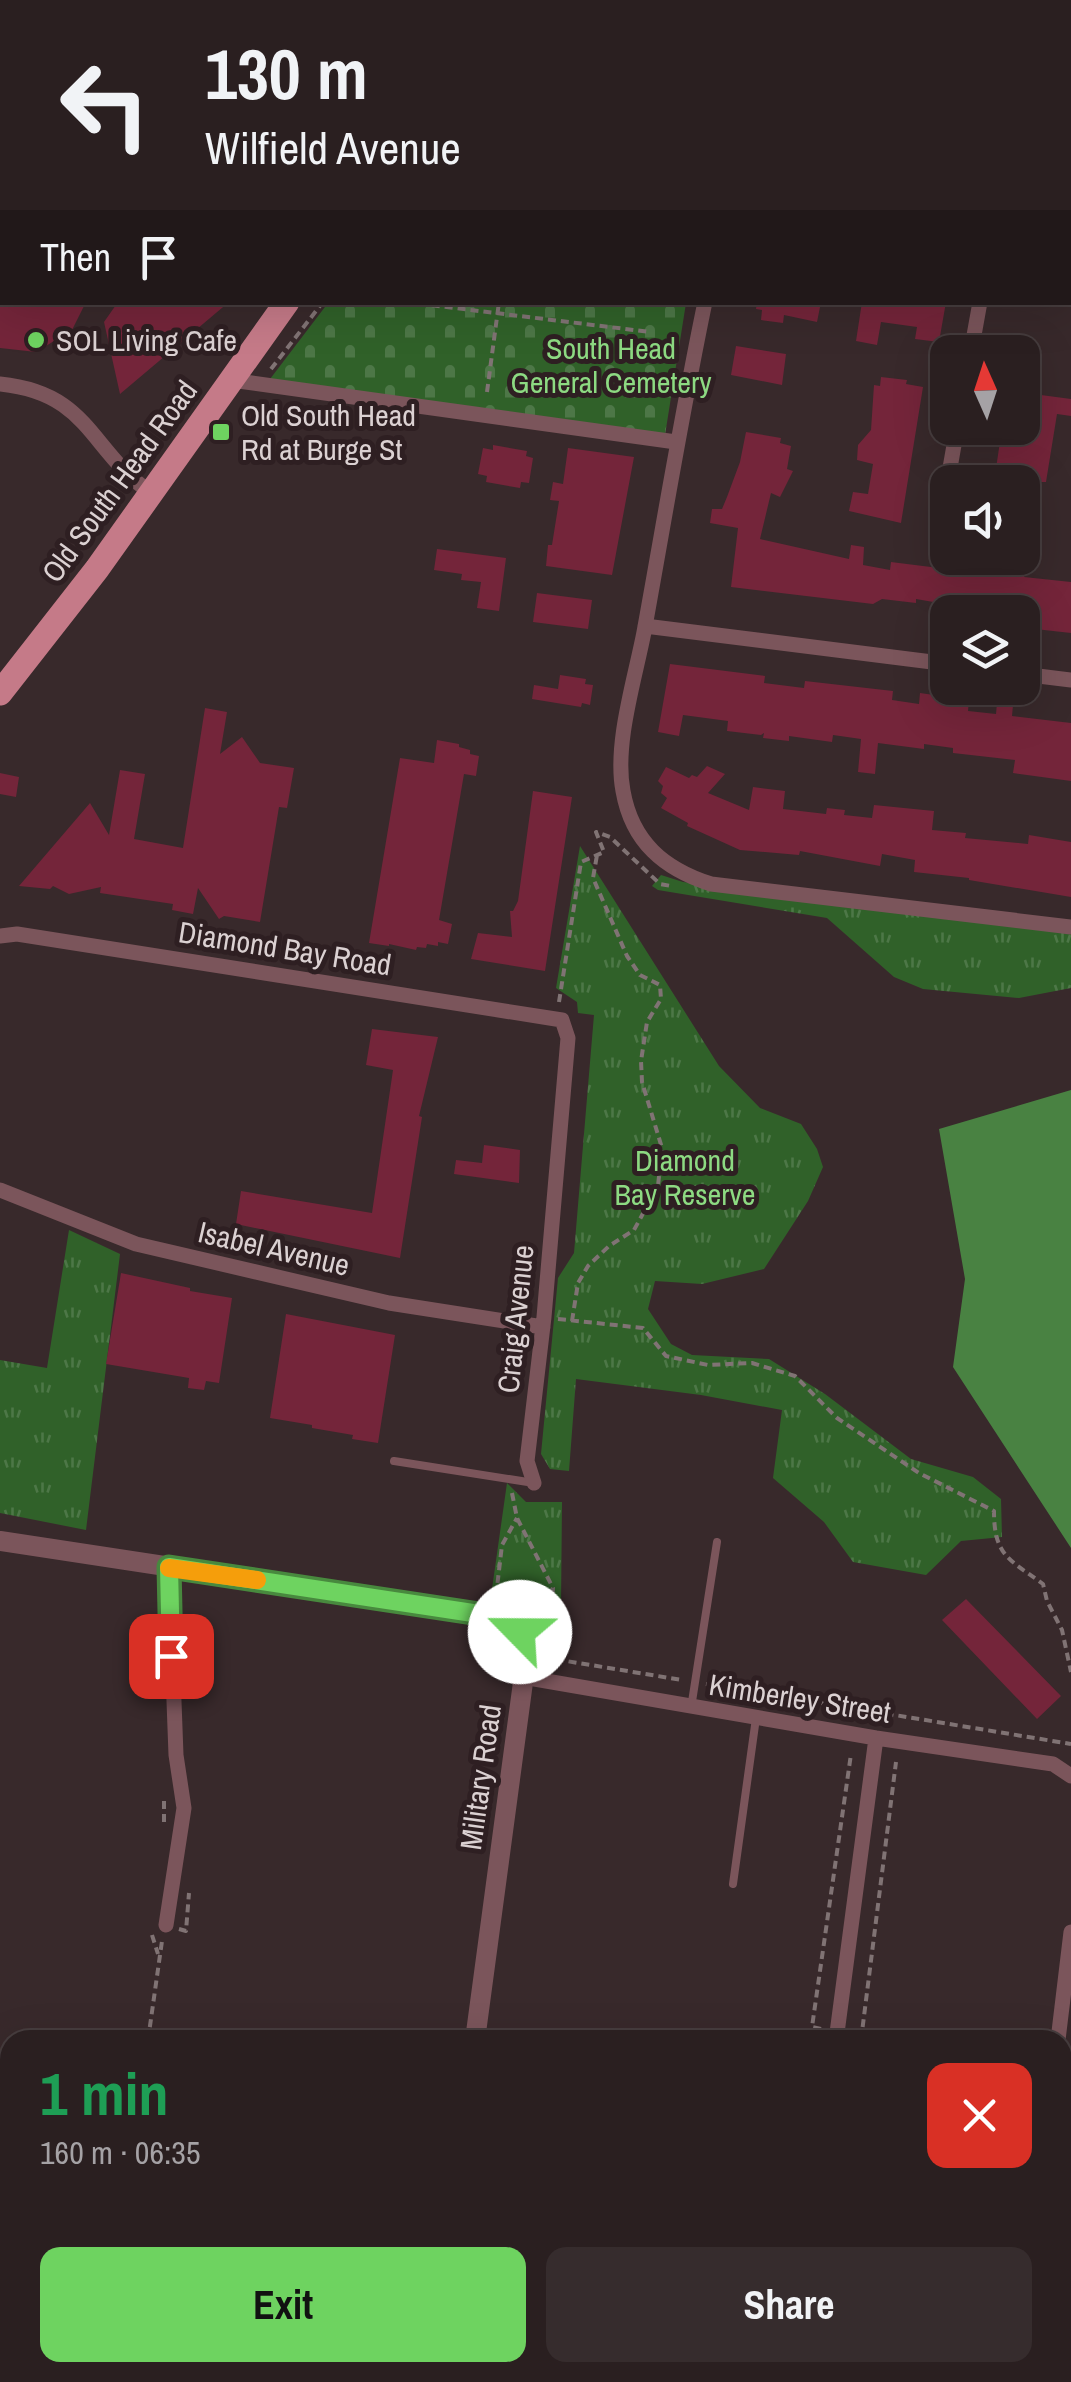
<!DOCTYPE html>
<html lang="en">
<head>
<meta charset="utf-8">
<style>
	:root { --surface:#2a1f20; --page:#362c2d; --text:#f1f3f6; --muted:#a5a2a5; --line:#463d3e; --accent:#6ed360 }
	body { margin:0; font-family:"Archivo Narrow",sans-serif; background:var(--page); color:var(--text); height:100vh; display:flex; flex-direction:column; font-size:38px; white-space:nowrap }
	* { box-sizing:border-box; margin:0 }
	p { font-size:32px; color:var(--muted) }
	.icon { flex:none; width:55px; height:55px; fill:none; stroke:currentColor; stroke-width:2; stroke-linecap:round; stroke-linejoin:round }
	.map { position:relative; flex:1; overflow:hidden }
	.side { position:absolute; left:0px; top:2030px; width:1072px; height:352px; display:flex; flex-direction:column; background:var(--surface); border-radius:30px 30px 0 0; box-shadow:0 10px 40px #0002,0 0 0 2px var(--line) }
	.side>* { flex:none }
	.banner { position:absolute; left:0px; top:0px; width:1072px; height:305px; box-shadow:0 10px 40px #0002,0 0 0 2px var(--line); background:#2a1f20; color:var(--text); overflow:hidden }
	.needle { width:65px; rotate:357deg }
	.tools { position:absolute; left:930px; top:335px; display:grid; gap:20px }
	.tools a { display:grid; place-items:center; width:110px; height:110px; border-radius:20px; background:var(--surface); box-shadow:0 10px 40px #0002,0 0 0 2px var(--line); font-size:50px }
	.pin { position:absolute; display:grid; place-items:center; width:85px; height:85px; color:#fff; margin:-42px; border-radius:20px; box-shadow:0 5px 15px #0006 }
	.me { position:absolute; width:110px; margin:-55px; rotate:293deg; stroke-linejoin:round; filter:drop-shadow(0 0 8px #0008) }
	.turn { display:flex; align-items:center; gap:35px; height:210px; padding:0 40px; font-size:45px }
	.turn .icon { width:130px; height:130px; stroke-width:2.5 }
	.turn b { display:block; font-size:70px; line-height:85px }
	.then { display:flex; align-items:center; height:95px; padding:0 40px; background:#0003; gap:20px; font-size:38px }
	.round { display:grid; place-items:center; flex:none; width:105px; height:105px; border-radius:20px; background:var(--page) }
	.summary { display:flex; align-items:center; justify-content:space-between; height:170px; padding:0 40px }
	h1 { font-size:60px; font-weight:700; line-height:75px; color:#1e9e55 }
	.primary-button { display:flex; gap:20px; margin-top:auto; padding:20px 40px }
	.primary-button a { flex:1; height:115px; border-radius:20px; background:var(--accent); color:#111; font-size:40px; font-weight:700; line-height:115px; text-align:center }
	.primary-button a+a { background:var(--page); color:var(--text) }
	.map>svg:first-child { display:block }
</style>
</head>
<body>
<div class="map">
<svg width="1071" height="2382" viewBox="0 0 1071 2382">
	<defs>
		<pattern id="cemetery-stones" width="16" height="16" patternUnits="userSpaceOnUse" patternTransform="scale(2.5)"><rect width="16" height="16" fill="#306129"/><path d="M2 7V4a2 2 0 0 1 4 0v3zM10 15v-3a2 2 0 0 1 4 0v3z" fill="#4d7747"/></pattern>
		<pattern id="park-tufts" width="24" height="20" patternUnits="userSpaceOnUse" patternTransform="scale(2.5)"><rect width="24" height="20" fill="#306129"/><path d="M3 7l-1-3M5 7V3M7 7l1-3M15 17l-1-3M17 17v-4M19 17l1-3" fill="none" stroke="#4d7747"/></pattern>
	</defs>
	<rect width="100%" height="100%" fill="#38292b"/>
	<path fill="url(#cemetery-stones)" d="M538,0h196l-198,2z
		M328,303h358l-21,132 -398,-52z"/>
	<path fill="url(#park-tufts)" d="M580,846l139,220 41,42 41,16 16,25 6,18 -15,34 -44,68 -62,15 -47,-3 -7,28 23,35 21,11 77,4 56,35 86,65 62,18 28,22 1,38 -41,4 -35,34 -73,-13 -29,-40 -51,-44 9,-68 -81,-15 -125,-16 -7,92 -19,-2 -9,-15 17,-176 16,-25 20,-238 -16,-2 -1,-11 -21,-14z
		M661,875l22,7 334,38 54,1v67l-52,10 -96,-9 -29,-12 -67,-59 -169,-28 -6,-4z
		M69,1230l51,24 -34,276 -86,-17v-153l47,8z
		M507,1483l19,19h36l-1,102 -69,-15z"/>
	<path fill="#498242" d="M1071,1090v458l-118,-181 12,-88 -26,-150z"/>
	<path fill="#74253a" d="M0,302h86l-14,28 -36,22 -36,-4z
		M118,302h111l-109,92 -16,-72z
		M757,302h64l-4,20 -33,-7 -1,8 -22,-3 1,-10 -6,-1z
		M862,302h84l-7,40 -24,-3 2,-12 -36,-5 -4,23 -21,-4z
		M736,346l50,8 -4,31 -51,-10z
		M881,377l26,3 -1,4 17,3 -22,136 -52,-12 4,-19 15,2 5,-30 -16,-4 1,-15 13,-15 3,-45 6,1z
		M1022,388l20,3 -1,4 30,4v17l-14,-2 -11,68h-52l8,-54h20z
		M746,432l35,6 -1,5 11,3 -4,23 6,2 -13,26 -9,-4 -11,46 89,20 2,-14 13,2 -1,18 27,5 1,-8 56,7 1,-11h27l-1,5 31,3 1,-8h21l-3,19 47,5v51l-45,-5 2,-16h-84l1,-8 -29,-5v4l-34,-4 -9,5 -142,-17 7,-59 -28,-5 2,-14h10l5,-12 13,-35z
		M493,445l34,6 -1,5 7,2 -4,25 -8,-1 -1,6 -34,-6 1,-6 -9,-2 5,-26 10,2z
		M568,448l66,9 -22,118 -66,-9 2,-21h4l7,-44 -9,-1 3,-18 10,2z
		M437,549l69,9 -7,53 -22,-3 4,-26 -20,-2 1,-6 -28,-4z
		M537,593l55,7 -4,29 -55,-7z
		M670,664l95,12 -1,7 40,5 1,-7 88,10 -1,9 27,4 1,-11 49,7 -1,11 28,3 1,-11 16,2 -1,11 59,7v58l-58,-8 2,-13 -62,-7v-5l-29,-4v5l-46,-6 -3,31 -17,-2 3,-33 -28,-4 -1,7 -43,-6v5l-26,-3 1,-5 -3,2 -34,-4 1,-10 -45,-6 -4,21 -21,-4z
		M560,675l26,4 -1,5 8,1 -3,20 -8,-2 -1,4 -49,-8 2,-14 24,4z
		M205,708l22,4 -7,42 22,-17 18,26 34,5 -7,40 -8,-1 -19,115 -36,-6 -5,3 -21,-31 -5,26 -21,-4 1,-6 -73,-11 1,-6 -32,7 -16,-8 -3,3 -31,-3 71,-83 19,32 11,-65 25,4 -11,65 49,9z
		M437,740l22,4v3l11,3v4l9,2 -3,20 -12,-2 -25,146 13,4 -4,20 -10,-2v4l-11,-2 -1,4 -9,-1 -1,3 -27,-6v2l-20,-3 31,-185 34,5z
		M707,766l18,8 -17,19 41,17 4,-23 32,4 -2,18 43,5 1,-6 18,2 -1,5 28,3 2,-13 60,6 -2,19 34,3 -1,5 63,6 1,-9 42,7v55l-102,-17v-2l-55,-6 1,-12 -33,-6 -2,12 -80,-15 -1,4 -59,-5 -53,-24 1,-3 -27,-15 6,-10 -6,-5 2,-7 -5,-5 8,-14 23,11 3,-3 5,2z
		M0,773l19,4 -3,20 -16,-3z
		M533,791l39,6 -27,174 -74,-12 7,-26 34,4 -2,-26h3l5,-10z
		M372,1029l66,8 -19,79 3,1 -22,141 -164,-34 5,-33 131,22 21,-143 -27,-5z
		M484,1145l36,5 -1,33 -65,-9 2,-14 26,3z
		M121,1273l69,15v3l42,7 -13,85 -13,-2 -2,9 -16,-2 1,-10 -83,-14z
		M286,1314l109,21 -17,108 -26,-4 1,-4 -41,-7v-3l-42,-7z
		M966,1599l95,97 -24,23 -95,-99z"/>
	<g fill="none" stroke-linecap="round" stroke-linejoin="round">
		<path stroke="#807374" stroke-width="4" stroke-dasharray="8 5" stroke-linecap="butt" d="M533,2l2,-2
			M677,2l1,-2
			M406,302l244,30
			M271,369l52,-67
			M487,392l12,-90
			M559,1002l22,-140 23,-10 -8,-20 14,5 50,47 11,2
			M558,1319l85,9 23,28 42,9 44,-2 43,13 42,42 82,55 75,38c0,45 15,48 49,73l4,17 15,29 9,42
			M572,1321l6,-38 10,-17 21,-20 25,-16 24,-44 4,-38 -20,-66 -1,-21 6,-39 14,-23 -1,-14 -20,-10 -13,-19 -34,-78 4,-23
			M512,1493l5,25 36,70 -13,22 -15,6
			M553,1588l-5,70 134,22
			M496,1596l6,-51 15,-27
			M706,1684l365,60
			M164,1822v-26
			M179,1929l7,2 3,-38
			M152,1935l6,19
			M821,2029l-9,-2 39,-273
			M148,2040l14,-99
			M861,2040l35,-278
			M1062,2165l9,-65
			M1062,2180h9
			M645,2372l75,10"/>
		<path stroke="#7b555b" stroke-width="8" d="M394,1461l140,22
			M691,1708l26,-166
			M733,1884l23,-166"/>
		<path stroke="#7b555b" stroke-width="15" d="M761,2v-2
			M1070,286h1
			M705,302c-23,110 -41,220 -61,330 -9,47 -30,112 -21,159 9,51 41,78 88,93l360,43
			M971,352l9,-50
			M231,380l445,62
			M0,384c90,9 89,66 151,109
			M943,508l14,-80
			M645,626l303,38
			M1022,674l49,6
			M0,936l17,-2 545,86 6,18 -24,279 -17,144 7,22
			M0,1190l136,54 253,59 154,24
			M523,1677l353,61 177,26 18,12
			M166,1925l18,-117 -8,-53 -7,-188
			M837,2033l39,-295
			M1058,2040l13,-108
			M0,2070l10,1
			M1062,2200l9,1
			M510,2372l70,10
			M140,2382l1,-10"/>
		<path stroke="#7b555b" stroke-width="20" d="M0,1541l486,74c26,5 40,18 40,45l-51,380
			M430,2382l1,-10"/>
		<path stroke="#c57a88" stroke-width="25" d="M67,2l2,-2
			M502,2l2,-2
			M0,78l2,-2
			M0,693l97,-124 190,-267"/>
	</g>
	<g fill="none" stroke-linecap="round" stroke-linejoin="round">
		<g stroke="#48893e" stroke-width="25">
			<path id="route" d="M171,1656l-2,-89 317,48 24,7 10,10"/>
		</g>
		<use href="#route" stroke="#6ed360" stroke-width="18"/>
		<path stroke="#f59e0b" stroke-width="18" d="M169,1568l88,12"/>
	</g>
	<g fill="#6ed360" stroke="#2e1f22" stroke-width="4">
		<circle cx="36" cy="340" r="10"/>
		<rect x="211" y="422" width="20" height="20" rx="5"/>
	</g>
	<g text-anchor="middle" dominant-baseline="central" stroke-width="10" stroke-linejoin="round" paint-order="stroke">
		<g font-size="30" fill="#dbd1d2" stroke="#2e1f22" text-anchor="start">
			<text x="56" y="340">SOL Living Cafe</text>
			<text x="241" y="415">Old South Head<tspan x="241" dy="34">Rd at Burge St</tspan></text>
		</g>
		<g font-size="30" fill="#8dda82" stroke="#2e1f22">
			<text x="611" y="348">South Head<tspan x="611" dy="34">General Cemetery</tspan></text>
			<text x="685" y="1160">Diamond<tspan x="685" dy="34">Bay Reserve</tspan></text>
		</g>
		<g font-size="30" fill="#dbd1d2" stroke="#2e1f22">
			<text transform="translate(119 481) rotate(-54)">Old South Head Road</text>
			<text transform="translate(285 948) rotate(9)">Diamond Bay Road</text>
			<text transform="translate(274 1248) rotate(13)">Isabel Avenue</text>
			<text transform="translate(515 1319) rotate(-84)">Craig Avenue</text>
			<text transform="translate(800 1698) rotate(9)">Kimberley Street</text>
			<text transform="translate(480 1777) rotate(-82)">Military Road</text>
		</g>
	</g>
</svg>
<div class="tools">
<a><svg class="needle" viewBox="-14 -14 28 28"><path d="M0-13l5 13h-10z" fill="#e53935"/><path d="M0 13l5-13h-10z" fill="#a5a2a5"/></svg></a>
<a><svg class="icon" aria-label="sound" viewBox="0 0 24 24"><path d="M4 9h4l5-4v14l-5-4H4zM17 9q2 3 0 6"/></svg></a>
<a><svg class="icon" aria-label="layers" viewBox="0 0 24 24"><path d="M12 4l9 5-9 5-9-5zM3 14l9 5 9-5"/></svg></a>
</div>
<div class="pin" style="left:171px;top:1656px;background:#d93025"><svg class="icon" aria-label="arrive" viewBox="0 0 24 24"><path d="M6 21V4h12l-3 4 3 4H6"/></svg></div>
<svg class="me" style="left:520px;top:1632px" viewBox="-20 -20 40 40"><circle r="19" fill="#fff"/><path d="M0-13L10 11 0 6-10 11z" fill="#6ed360"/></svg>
<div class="banner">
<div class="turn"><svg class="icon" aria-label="left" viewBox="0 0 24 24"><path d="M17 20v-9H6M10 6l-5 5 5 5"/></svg><div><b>130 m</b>Wilfield Avenue</div></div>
<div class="then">Then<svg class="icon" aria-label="arrive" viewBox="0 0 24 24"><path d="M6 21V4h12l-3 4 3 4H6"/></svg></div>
</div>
<section class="side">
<div class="summary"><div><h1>1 min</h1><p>160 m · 06:35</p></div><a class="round" style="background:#d93025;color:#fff"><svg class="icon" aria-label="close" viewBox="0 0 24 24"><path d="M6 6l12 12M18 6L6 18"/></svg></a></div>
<div class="primary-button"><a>Exit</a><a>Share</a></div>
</section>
</div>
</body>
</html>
